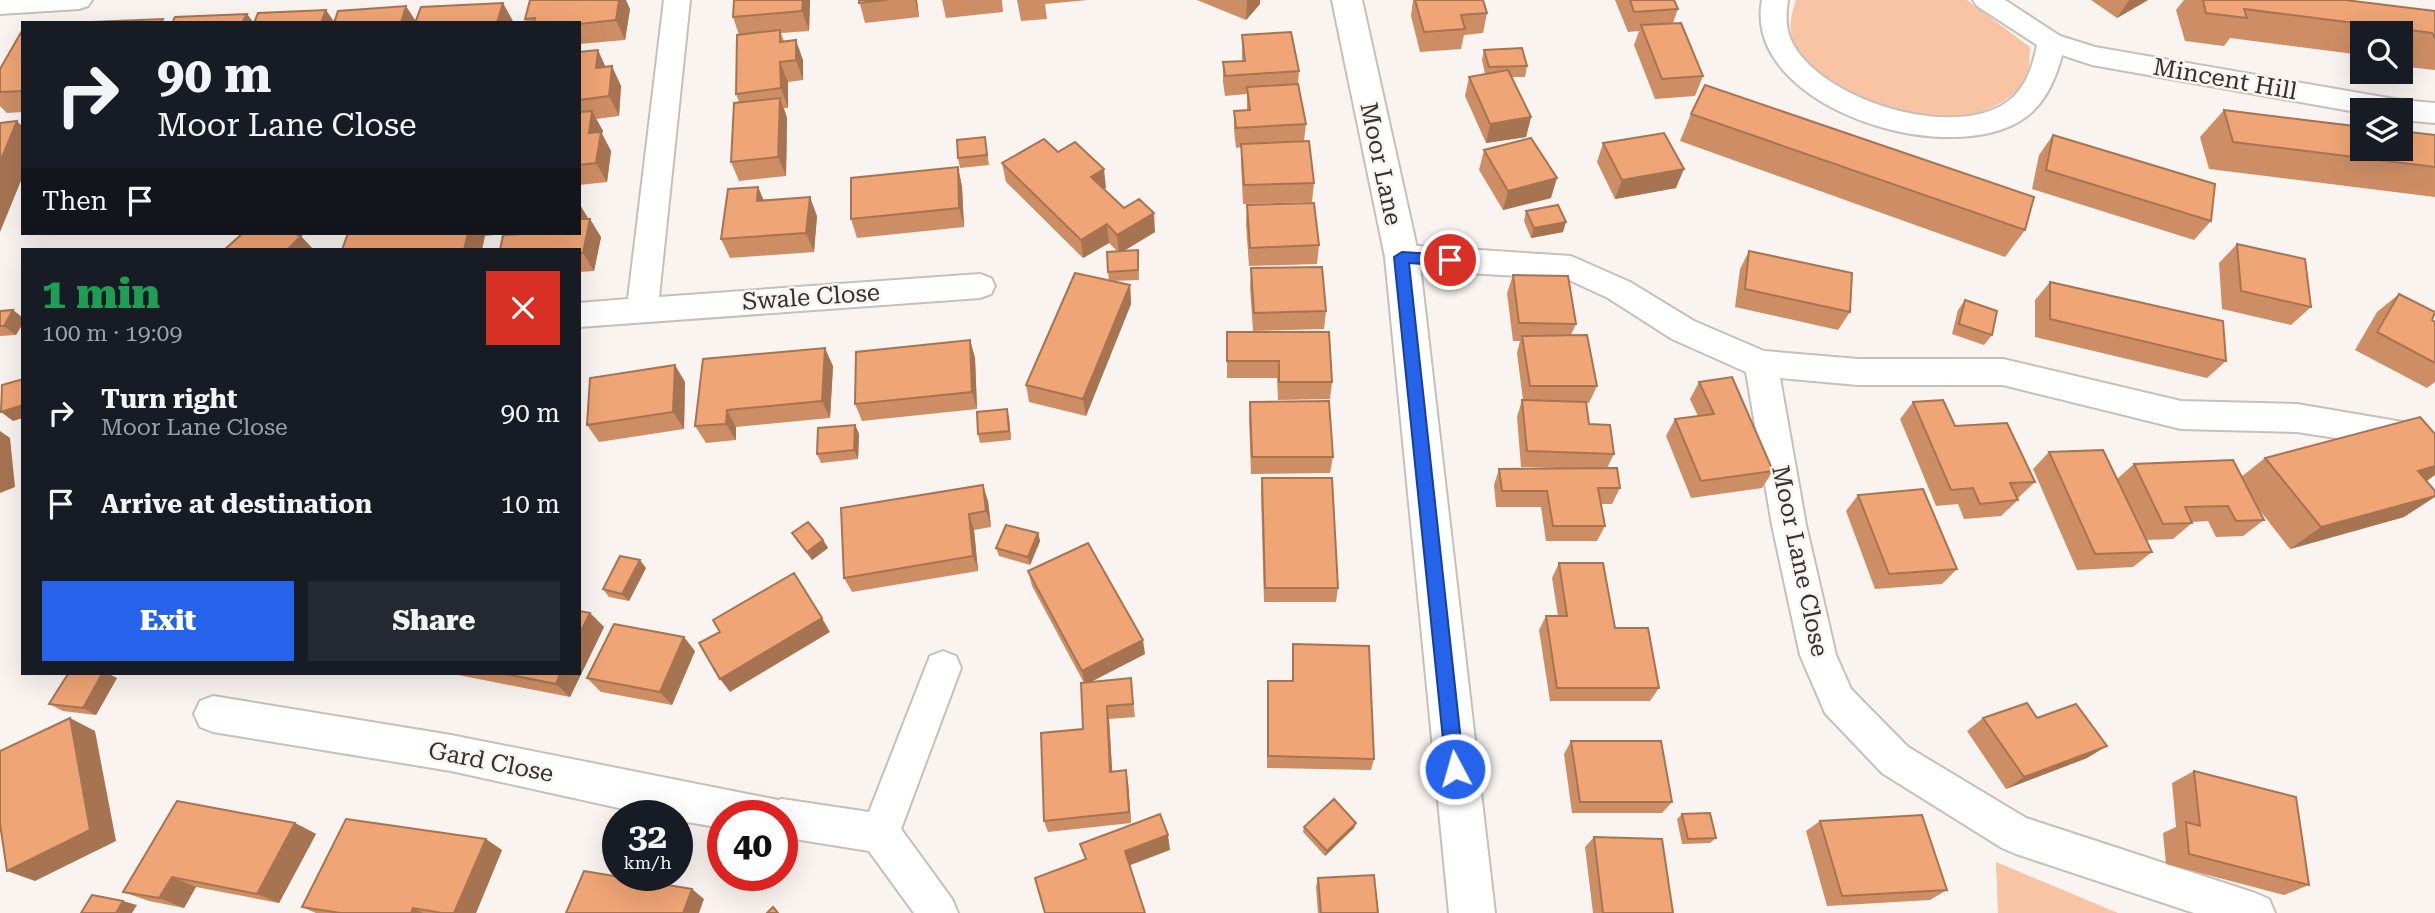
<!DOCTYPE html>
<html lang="en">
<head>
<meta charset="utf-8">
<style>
	:root { --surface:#171b24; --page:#242831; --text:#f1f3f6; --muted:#9ea1a6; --accent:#2563eb }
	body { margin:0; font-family:"Roboto Serif",serif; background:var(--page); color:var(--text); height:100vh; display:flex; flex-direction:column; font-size:26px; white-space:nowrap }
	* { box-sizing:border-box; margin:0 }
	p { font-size:23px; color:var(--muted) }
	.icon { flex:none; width:38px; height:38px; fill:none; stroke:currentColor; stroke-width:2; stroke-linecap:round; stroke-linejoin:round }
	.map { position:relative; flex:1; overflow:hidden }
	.drawer { position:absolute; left:21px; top:248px; width:560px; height:427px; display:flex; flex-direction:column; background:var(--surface); border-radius:0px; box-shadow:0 7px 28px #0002 }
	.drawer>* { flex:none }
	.hud { position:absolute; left:21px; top:21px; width:560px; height:214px; border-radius:0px; box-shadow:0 7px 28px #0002; background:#171b24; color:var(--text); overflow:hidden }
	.fabs { position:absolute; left:2350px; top:21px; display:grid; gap:14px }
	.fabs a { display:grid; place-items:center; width:63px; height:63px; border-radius:0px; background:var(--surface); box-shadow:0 7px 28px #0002; font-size:35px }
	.speed { position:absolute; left:602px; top:800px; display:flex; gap:14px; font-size:35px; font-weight:700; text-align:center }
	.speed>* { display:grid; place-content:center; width:91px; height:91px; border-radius:50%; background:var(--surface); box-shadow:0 7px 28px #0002; line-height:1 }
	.speed small { font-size:18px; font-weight:400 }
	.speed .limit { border:10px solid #d22; background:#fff; color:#111 }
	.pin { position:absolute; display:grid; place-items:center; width:60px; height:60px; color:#fff; margin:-30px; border:4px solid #fff; border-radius:50%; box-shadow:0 2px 7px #0007 }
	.me { position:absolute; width:77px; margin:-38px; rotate:354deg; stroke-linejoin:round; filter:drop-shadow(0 0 5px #0008) }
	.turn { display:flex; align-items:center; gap:24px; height:147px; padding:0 21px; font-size:32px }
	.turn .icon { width:91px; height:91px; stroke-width:2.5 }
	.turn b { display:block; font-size:49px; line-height:60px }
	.then { display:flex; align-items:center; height:66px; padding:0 21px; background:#0003; gap:14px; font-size:26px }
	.round { display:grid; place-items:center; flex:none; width:74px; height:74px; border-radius:0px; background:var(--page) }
	.head { display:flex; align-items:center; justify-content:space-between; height:119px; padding:0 21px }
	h1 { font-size:42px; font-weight:800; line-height:52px; color:#1e9e55 }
	.primary-button { display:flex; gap:14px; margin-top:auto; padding:14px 21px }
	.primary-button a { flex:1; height:80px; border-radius:0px; background:var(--accent); color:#fff; font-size:28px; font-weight:800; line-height:80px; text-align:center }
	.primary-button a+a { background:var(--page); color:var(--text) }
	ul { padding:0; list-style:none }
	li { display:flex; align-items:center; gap:21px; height:91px; padding:0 21px }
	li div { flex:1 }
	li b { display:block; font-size:26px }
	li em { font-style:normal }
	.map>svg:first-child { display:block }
</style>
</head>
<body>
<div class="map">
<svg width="2435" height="913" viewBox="0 0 2435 913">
	<rect width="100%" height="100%" fill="#faf4f0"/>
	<path fill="#f9c4a3" d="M1796,0h171l63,47 -2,33c-16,17 -34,30 -58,35 -53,12 -148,-20 -175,-68 -8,-14 -4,-33 1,-47z
		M1996,862l122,51h-120z"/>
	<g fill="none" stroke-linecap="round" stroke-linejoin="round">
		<g stroke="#c6c0bc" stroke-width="4">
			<path id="street" d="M0,0h92l-4,6 -9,3 -79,5z
				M664,0h26l-31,297 321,-23 11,4 4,8 -4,8 -11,4 -401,29v-24l49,-4z
				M1762,0h26c-2,14 -3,29 4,42 29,59 169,102 220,56 15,-13 21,-34 25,-53l-60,-39 -4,-6h32l55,36 35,11 305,53 35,3v20l-34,-3v-10h-39v3l-270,-48 -30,-10c-5,20 -15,43 -30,57 -69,64 -291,-2 -270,-112z
				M1402,245l169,11 59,26 64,39 70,30 94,8h145l178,42 116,3 129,22 4,10 -4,10 -12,4 -117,-18 -116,-3 -178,-44h-145l-78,-7 26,147 30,130 15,34 57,58 118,71 229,75 14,6 6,14h-81l-178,-59 -14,-6 -120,-75 -57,-60 -25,-58 -28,-130 -26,-153 -74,-33 -64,-41 -41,-19 -165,-10 -11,-4 -4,-8 4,-8z
				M943,651l13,5 5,12 -60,161 51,70 6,14h-44l-45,-62 -87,-14v-21h-59v12l-42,-7 -4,-1v-4h-22l-204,-45 -238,-39 -13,-5 -6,-13 6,-13 13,-5 238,39 327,65 4,-1 87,13 61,-156z"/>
		</g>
		<g stroke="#c6c0bc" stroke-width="4">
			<path id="secondary" d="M1332,0h30l57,257 76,656h-46l-64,-656z"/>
		</g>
		<use href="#street" fill="#fff" fill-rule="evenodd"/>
		<use href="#secondary" fill="#fff" fill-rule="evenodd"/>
	</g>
	<path fill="#ce8e65" d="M810,0l-1,31 -28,2 3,8 19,19v20l-15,2v26h-4l3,10 -1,58 -47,5 -8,-19 8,-60 -3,-8 3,-59 -6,-18z
		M859,0h58l2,17 -54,6z
		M942,0h60l1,12 -57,6z
		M1017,0h71l-43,4 2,15 -26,2z
		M1197,0h63v4l-14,16z
		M1413,0h70l4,13 -4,20 -19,2 -3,14 -41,3 -9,-36z
		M1615,0h59l4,9 -5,14 30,53 -8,20 -40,3 -21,-54 5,-14 -11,1z
		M2091,0h57l-31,18z
		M2184,0h161l90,11v59l-27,-3 -3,-7h-4v-27h-39v22l-132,-17 -6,8 -39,-5 -9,-31z
		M630,9l-5,31 -46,4v-21h-52l-2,-4z
		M23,29v83l-16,1 -7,-7v-14z
		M1242,35l57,36 -1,13 8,40 -2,17 10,42 -2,19 -69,2 -2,-41v-16l-5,1 -2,-18v-19l13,-1v-16l-22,2 -2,-14v-20l19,-1z
		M1484,50l43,16 -2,11h-13l19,40 -5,20 -40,6 -21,-47 4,-19 16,-3 -3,-14z
		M579,52l27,15 15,19 -2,30 -23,3 7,12 -1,3 9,17 -4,31 -28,3z
		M2224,110l211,25v62l-226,-28 -9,-32z
		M1691,114l334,116 -20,27 -325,-116z
		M2053,135l158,86 -17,19 -162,-51 7,-34z
		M985,137l4,28 -29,3 -2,-10z
		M1603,143l73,45 -61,11 -18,-37z
		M1484,150l67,48 -48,12 -24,-40z
		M1002,163l104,25 -2,1 20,19 31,24 -32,19 15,-1 1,30 -27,1 18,4 1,19 -45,112 -57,-14 -3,-17 83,-104 -1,-9 9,-21 -8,-8 -26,15 -77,-76z
		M958,167l4,20 2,40 -107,11 -6,-19z
		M758,187l6,14 53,15 -3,36 -84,6 -9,-19z
		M579,203l8,16 14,18 -7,34 -15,1z
		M1247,205l72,40 -2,19 -68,2 -3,-42z
		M1526,211l37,21 -32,6 -7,-17z
		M348,233h156v1l-19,2z
		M2237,244l74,63 -20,18 -69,-16 -3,-46z
		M1749,251l101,61 -12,18 -103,-23 5,-38z
		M1251,268l75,43 -2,18 -71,2 -3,-44z
		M1513,275l63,49 -5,11 26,51 -8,17h-3l3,21 25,30 -7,14 13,20 -8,16h-11l4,22 -8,15h-51l-5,-34h-45l-2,-22 5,-16 58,-1 -36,-1 -4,-50 5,-17h1l-6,-47 3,-12h-7l-6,-48z
		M2050,282l176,79 -19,17 -172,-41v-37z
		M2399,294l36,28v60l-8,6 -72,-38 22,-38z
		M1965,300l27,35 -8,10 -32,-11 6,-24z
		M13,310l10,8v5l-7,12 -16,1v-25z
		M1227,332l105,50 -2,17 -52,1 -1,-22h-50z
		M970,340l5,18 2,51 -115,12 -7,-17z
		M703,359l130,7 -3,52 -94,9v13l-30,3 -11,-17z
		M685,382l-1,47 -85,13 -12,-17z
		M1699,382l74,89 -11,17 -71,10 -25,-62 9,-17 23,-3 -8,-17z
		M1250,402l83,55 -3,16 -79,1 -2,-55z
		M1913,402l42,24 80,56 -17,16h-1l1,2 -17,16 -37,3 -6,-15 -22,2 -36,-87z
		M1007,409l2,9 2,22 -31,3 -2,-9z
		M855,425l4,9 -1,25 -37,4 -4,-9z
		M2049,452l68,27 17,-15 107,13 24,-19 161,23 -22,36 -114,32 -32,-41 6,12 -21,16 -27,1 -8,-16 -16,1v1l-19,16 -27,1 6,12 -19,15 -56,3 -44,-101z
		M1262,478l76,110 -2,14h-72l-3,-108z
		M1858,495l99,74 -15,15 -67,5 -29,-78z
		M988,501l3,26 -17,3 4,41 -126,21 -8,-14z
		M792,533l31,7 5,8 -16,12 -15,-19z
		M1038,533l2,8 -10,24 -31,-9 -3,-8z
		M1559,563l100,125 -9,13h-100l-11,-71 7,-14h12l-6,-38z
		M646,568l-17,33 -20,-4 -6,-8z
		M1028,571l117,83 -55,28 42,9 3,26 -26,2 3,52 16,11 3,41 -83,9 -4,-11 39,-92 1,-46 -52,-97z
		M590,613l14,14 -34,70 -117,-23h126z
		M1293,644l81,115 -3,11 -104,-2v-74l1,-13h24v-23z
		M695,651l-23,54 -71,-13 -14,-14z
		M117,678l-21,37 -33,-4 -14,-7z
		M1983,718h54l50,40 -81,31 -39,-58z
		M1571,741l101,61 -10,11h-90l-8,-59z
		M2194,771l115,114 -25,10 -118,-31 -3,-31 13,-6 -4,-44z
		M1682,814l34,24 -6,5 -28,1 -5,-25z
		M1820,821l127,69 -17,10 -103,6 -21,-75z
		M295,823l21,11 -37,69 -83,-16 -12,21 -35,-7 -26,-9z
		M1356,823l-2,5 -29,28 -22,-24 1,-5z
		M1594,837l79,76h-80l-8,-66z
		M502,850l-26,63h-160l-14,-6z
		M1318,878l60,35h-60l-2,-26z"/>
	<path fill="#a77452" d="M619,0h7l4,9 -5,31 -9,-20z
		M803,0h7l-1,31 -7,-20z
		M915,0h2l2,17z
		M1247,0h13v4l-14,16z
		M2129,0h19l-31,18z
		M503,3l11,20h-17z
		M406,6l11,17h-16z
		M326,10l9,13h-14z
		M247,14l7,9h-12z
		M796,40l7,20v20l-7,-20z
		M598,50l9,20 -11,-2z
		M780,62l8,20v26l-7,-20z
		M612,66l9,20 -2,30 -10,-20z
		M780,98l7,20 -1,58 -8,-19z
		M592,111l11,20 -1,3 9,17 -4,31 -11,-19 -7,-30z
		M1531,117l-5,20 -40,6 4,-19z
		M17,121l6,6v49l-23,56v-70z
		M958,167l4,20 2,40 -5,-19z
		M1104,169l2,19 -13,8 -2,-19z
		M1684,169l-8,19 -61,11 7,-19z
		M1557,178l-6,20 -48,12 5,-19z
		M758,187l8,19 -9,-5z
		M810,197l7,19 -3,36 -8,-19z
		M579,203l9,15 -4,20 -5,-7z
		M1154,213l1,19 -36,22 -2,-19z
		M590,219l11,18 -7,34 -11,-18z
		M1566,222l-3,10 -32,6 3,-10z
		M1107,224l2,19 -26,15 -2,-18z
		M468,233h15l2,3 -3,14h-18z
		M301,236l13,14h-27z
		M1130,285l1,19 -45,112 -3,-17z
		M13,310l10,8v5l-7,12 -12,-9z
		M970,340l5,18 2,51 -5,-17z
		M825,348l8,18 -3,52 -8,-17z
		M675,365l10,17 -1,47 -11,-17z
		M23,405v13l-10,3 -12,-9z
		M1007,409l2,9 2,22 -2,-9z
		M727,410l9,17v13l-10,-16z
		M855,425l4,9 -1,25 -4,-9z
		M0,431l10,7 5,49 -15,6z
		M2435,466v9l-11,8 -6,-12z
		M983,485l5,16 3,26 -5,-16z
		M2435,496v1l-31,20 -114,32 31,-22z
		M969,514l5,16 4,41 -5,-15z
		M1038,533l2,8 -10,24 -2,-8z
		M823,540l5,8 -16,12 -5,-8z
		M640,560l6,8 -17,33 -7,-7z
		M590,613l14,14 -34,70 -14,-13 4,-10h19v-39z
		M822,618l8,14 -100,60 -10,-13z
		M684,637l11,14 -23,54 -12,-13z
		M1143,640l2,14 -60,31 -3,-14z
		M102,674h7l8,4 -21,37 -13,-7z
		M1107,706l2,13 4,64 -3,-11z
		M70,718l25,13 21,110 -81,40 -28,-10z
		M2107,746l-20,12 -81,31 18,-12z
		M1126,770l2,12 3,41 -2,-11z
		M295,823l21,11 -37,69 -22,-9z
		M1356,823l-2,5 -29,28 2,-5z
		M1168,835l2,15 -42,16 -3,-15z
		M486,839l16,11 -26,63h-22z
		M172,877l24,10 -12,21 -25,-10z
		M692,889l12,10 -5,14h-16z
		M123,901l14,4 -5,8h-16z
		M413,908l10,5h-12z"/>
	<path fill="#efa575" stroke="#a77452" stroke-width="2" d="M530,0h89l-3,20 -37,4 -45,-1 1,-5 -10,1z
		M734,0h69l-1,11 -69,6z
		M859,0h28l-28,3z
		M1415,0h68l4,13 -26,2 4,14 -41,3z
		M1630,0h44l4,9 -44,3z
		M2203,0h142l90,11v27l-3,-5 -188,-24 3,9 -41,-5z
		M503,3l-6,20h-82l6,-16z
		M406,6l-5,17h-67l4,-12z
		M326,10l-5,13h-67l4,-10z
		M247,14l-5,9h-70l3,-6z
		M163,19l-2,4h-69v-1z
		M1681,23l22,53 -41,3 -21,-54z
		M23,29v62l-23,1v-23z
		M780,30v12l16,-2v20l-16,2 1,26 -45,6 1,-59z
		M1291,32l8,39 -74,5 -2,-14 22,-1 -3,-26z
		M1522,48l5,18 -38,1 -5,-17z
		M598,50l-2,18 16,-2 -3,30 -30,4v-48z
		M1508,70l23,47 -41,7 -21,-47z
		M1298,84l8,40 -70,4 -2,-17 16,-1 -3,-23z
		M1705,85l329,112 -9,33 -334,-116z
		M780,98l-2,59 -47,5 3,-59z
		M2224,110l138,17v22h39v-18l34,4v32l-202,-25z
		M592,111l-3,22 12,-1 -5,31 -17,2v-53z
		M17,121l-17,41v-39z
		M1664,133l20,36 -62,11 -19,-37z
		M2053,135l162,49 -4,37 -165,-51z
		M985,137l2,18 -29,3 -1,-18z
		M1531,138l26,40 -49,13 -24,-41z
		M1044,139l14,13 17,-10 29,27 -13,8 33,31 15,-9 15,14 -37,22 -10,-11 -26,16 -79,-77z
		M1309,141l5,42 -70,2 -3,-41z
		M958,167l1,41 -108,11v-41z
		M758,187l-1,14 53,-4 -4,36 -85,6 7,-50z
		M1314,203l5,42 -69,3 -3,-43z
		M1558,205l8,17 -32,6 -8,-17z
		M579,219h11l-7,34h-4v-3h-79l3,-15 17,-1v-1h59z
		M243,233h49l9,3 -14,14h-63z
		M348,233h120l-4,17h-122z
		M2237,244l68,15 6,48 -70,-16z
		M1138,250v20l-30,2 -1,-20z
		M1749,251l103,22 -2,39 -105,-23z
		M1322,267l4,44 -72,2 -3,-45z
		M1075,273l55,12 -47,114 -57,-14z
		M1513,275l55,1 8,48 -57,-1z
		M2050,282l173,39 3,40 -176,-42z
		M2399,294l36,18 -3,8 3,2v41l-58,-31z
		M1965,300l32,11 -5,24 -33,-11z
		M13,310l-9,16h-4v-15z
		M1227,332h102l3,50h-53v-21h-52z
		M1587,335l10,51h-67l-8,-50z
		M970,340l2,52 -117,12 1,-52z
		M825,348l-3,53 -95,9 -1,14 -31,2 8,-67z
		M675,365l-2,47 -86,13 3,-47z
		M1732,377l41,94 -72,10 -26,-62 39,-5 -15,-32z
		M23,379v26l-22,7 1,-27z
		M1522,400l64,2 3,22 21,1 4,29 -87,-3z
		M1943,400l12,26 52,-3 28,59 -25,1 8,17 -38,4 -7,-16 -22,2 -38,-88z
		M1329,401l4,56h-81l-2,-55z
		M1007,409l2,22 -31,3 -1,-22z
		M2420,417l15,17v32l-17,5 17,20v5l-114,31 -56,-69z
		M855,425l-1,25 -37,4 1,-26z
		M2103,450l49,102 -57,2 -46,-102z
		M2233,460l31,60 -28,1 -8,-15 -43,1 7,16 -29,1 -29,-60z
		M1617,468l3,20h-22l7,38h-52l-6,-35h-45l-3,-22z
		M1262,478h70l6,110h-73z
		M983,485l3,26 -17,3 4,42 -129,22 -3,-70z
		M1923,489l34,80 -68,5 -31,-79z
		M808,522l15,18 -16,12 -15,-19z
		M1006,525l32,8 -10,24 -32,-9z
		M1088,543l55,97 -61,31 -54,-100z
		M620,556l20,4 -18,34 -19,-5z
		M1559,563h44l12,65h33l11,60h-102l-11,-72h21z
		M794,573l28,45 -102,61 -21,-36 21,-11 -7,-12z
		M579,611l11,2 -11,22z
		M614,624l70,13 -24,55 -73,-14z
		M1293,644l76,2 5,113 -106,-3v-75h25z
		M68,674h34l-19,34 -34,-4z
		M505,674h55l-4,10z
		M1131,678l2,26 -26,2 3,66 16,-2 3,42 -85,9 -3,-88 42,-4 -2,-46z
		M2027,703l10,15 39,-14 31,42 -83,31 -41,-59z
		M70,718l20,112 -83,41 -7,-47v-73z
		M1571,741h90l11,61h-92z
		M2194,771l102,26 13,88 -120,-31 -3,-32 14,4z
		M1334,799l22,24 -29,28 -23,-24z
		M177,801l118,22 -38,71 -85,-17 -13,21 -36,-6z
		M1710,813l6,25 -28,1 -6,-25z
		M1160,814l8,21 -43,16 20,62h-100l-10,-35 51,-19 -6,-15z
		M1922,815l25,75 -105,6 -22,-75z
		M346,819l140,20 -32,74h-12l-29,-5 -2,5h-71l-38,-6z
		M1594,837l68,2 11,74h-70z
		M584,871l108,18 -9,24h-117z
		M1374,875l4,38h-57l-3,-35z
		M92,895l31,6 -7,12h-35z
		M773,907l5,6h-11z"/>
	<path fill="#2563eb" stroke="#184099" stroke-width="2" d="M1402,252l48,3 7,5 -7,6 -41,-3 55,506 -2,7 -7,2 -6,-2 -3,-7 -52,-512z"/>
	<g text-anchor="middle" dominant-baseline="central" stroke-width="5" stroke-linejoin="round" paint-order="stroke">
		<g font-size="24" fill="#343130" stroke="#faf4f0">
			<text transform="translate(2225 79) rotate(10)">Mincent Hill</text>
			<text transform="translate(1381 164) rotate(78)">Moor Lane</text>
			<text transform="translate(811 297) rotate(-4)">Swale Close</text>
			<text transform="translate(1800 561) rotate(78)">Moor Lane Close</text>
			<text transform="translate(491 762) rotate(11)">Gard Close</text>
		</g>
	</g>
</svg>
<div class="fabs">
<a><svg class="icon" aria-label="search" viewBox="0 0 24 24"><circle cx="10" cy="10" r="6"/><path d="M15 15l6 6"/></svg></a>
<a><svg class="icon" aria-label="layers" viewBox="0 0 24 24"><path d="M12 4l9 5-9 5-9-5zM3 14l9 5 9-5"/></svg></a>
</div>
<div class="speed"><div>32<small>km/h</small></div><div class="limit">40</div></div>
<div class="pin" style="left:1450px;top:260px;background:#d93025"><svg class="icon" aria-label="arrive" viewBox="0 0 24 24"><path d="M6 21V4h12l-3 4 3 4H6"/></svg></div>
<svg class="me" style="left:1455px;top:769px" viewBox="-20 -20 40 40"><circle r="17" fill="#2563eb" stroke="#fff" stroke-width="3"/><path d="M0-11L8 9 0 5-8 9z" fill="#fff"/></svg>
<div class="hud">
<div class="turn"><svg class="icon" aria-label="right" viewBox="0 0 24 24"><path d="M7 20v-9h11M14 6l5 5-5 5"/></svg><div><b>90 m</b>Moor Lane Close</div></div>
<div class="then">Then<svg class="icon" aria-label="arrive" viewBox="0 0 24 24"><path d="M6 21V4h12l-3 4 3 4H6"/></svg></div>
</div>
<section class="drawer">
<div class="head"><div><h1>1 min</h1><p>100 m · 19:09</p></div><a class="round" style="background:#d93025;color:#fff"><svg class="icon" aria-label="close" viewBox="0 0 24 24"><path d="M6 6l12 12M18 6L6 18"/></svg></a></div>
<ul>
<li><svg class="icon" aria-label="right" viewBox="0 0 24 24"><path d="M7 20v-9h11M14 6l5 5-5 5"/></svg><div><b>Turn right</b><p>Moor Lane Close</p></div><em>90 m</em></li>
<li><svg class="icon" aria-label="arrive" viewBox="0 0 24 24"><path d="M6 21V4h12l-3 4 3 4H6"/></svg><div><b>Arrive at destination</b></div><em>10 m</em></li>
</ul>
<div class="primary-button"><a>Exit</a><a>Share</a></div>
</section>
</div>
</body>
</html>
